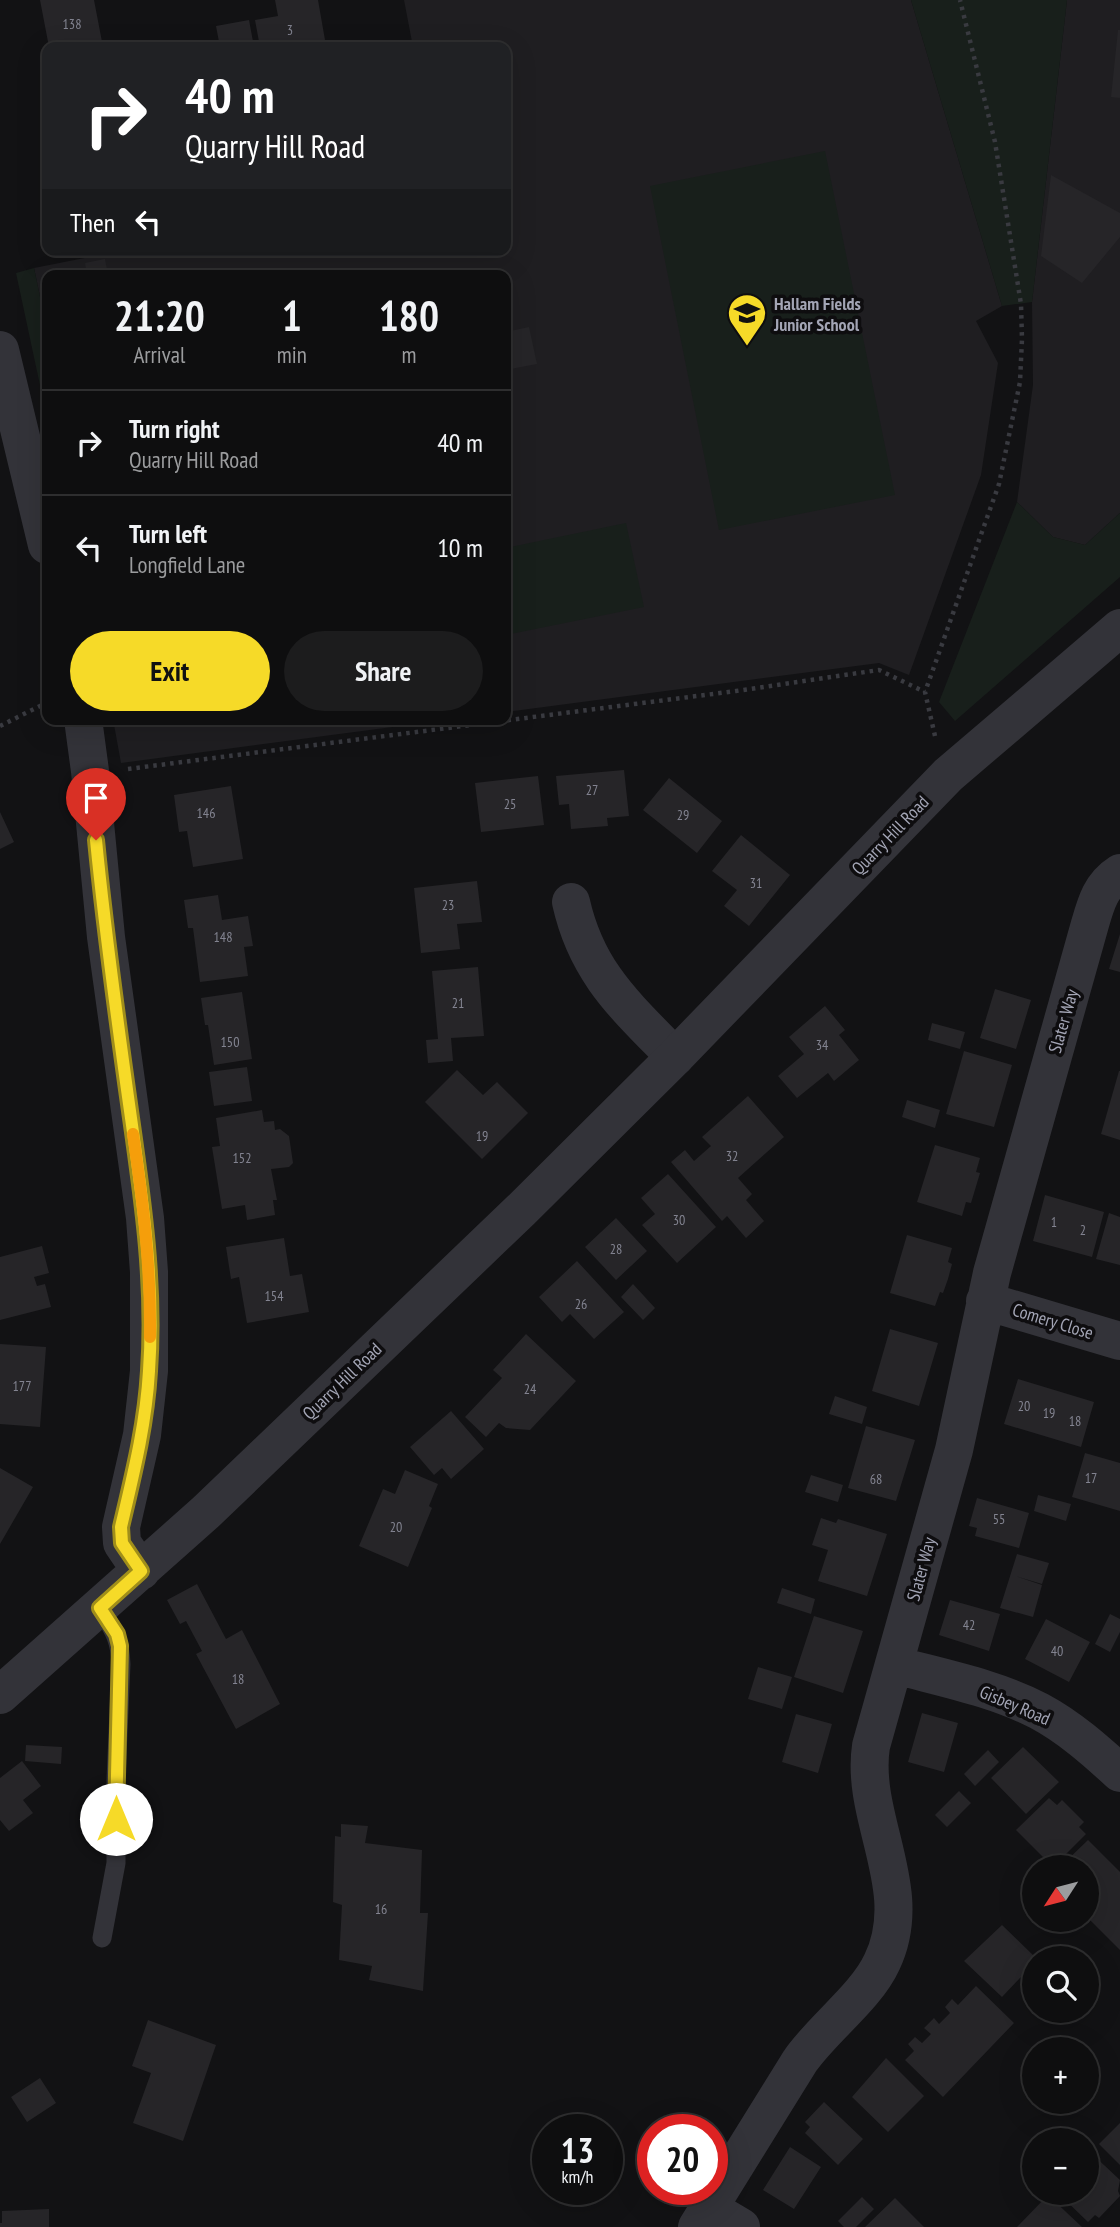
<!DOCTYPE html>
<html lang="en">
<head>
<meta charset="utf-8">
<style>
	:root { --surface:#0e0e0f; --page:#1c1c1d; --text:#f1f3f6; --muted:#9b9c9e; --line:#2e2e2f; --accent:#f6da28 }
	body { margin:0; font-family:"PT Sans Narrow",sans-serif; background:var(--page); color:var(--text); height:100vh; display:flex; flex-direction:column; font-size:26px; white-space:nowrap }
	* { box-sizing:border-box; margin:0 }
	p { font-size:23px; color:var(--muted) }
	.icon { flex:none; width:38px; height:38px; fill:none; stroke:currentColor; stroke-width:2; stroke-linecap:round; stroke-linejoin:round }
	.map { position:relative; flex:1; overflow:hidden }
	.side { position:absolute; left:42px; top:270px; width:469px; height:455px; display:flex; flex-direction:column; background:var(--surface); border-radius:14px; box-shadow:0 7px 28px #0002,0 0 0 2px var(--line) }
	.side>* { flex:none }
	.top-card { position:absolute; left:42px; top:42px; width:469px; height:214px; border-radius:14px; box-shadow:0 7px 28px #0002,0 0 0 2px var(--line); background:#202124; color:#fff; overflow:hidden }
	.needle { width:46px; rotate:234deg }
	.tools { position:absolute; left:1022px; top:1855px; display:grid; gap:14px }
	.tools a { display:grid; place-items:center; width:77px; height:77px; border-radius:50%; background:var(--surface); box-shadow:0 7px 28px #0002,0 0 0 2px var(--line); font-size:35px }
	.speed { position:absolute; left:532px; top:2114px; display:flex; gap:14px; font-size:35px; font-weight:700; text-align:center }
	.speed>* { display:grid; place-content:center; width:91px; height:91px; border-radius:50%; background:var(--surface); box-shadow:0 7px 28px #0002,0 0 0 2px var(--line); line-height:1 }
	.speed small { font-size:18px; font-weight:400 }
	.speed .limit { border:10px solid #d22; background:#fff; color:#111 }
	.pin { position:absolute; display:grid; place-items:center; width:60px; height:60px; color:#fff; margin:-72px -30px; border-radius:50% 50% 50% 0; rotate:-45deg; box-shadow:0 0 7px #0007 }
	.pin .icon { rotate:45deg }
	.me { position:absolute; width:77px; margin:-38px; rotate:0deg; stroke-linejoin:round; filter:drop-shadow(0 0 5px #0008) }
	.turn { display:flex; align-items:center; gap:24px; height:147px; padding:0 28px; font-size:32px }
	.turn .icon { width:91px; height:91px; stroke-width:2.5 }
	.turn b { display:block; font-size:49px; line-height:60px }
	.then { display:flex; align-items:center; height:66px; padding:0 28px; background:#0003; gap:14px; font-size:26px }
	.eta { display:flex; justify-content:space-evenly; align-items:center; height:119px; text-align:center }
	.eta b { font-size:42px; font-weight:700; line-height:49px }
	.action { display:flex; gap:14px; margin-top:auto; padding:14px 28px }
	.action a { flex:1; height:80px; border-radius:42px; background:var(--accent); color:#111; font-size:28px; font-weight:700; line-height:80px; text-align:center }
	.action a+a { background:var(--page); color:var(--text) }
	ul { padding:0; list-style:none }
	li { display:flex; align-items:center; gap:21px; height:105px; padding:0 28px; border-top:2px solid var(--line) }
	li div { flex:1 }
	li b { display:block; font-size:26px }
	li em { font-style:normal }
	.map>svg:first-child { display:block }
</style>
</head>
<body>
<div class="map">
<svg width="1120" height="2227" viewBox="0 0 1120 2227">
	<rect width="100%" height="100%" fill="#121214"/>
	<path fill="#1f1e21" d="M404,0h507l91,306 -26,15 22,42 -17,112 -72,200 -30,-12 -373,49v-437h-459v55l-13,-62 91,-18h381v-203h-93z
		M1067,0h53v513l-35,32 -32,-8 -36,-35 16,-117 -1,-83z
		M113,719h340l-332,44z"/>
	<path fill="#181f1b" d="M911,0h156l-35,302 -30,4z
		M825,151l70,344 -176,35 -69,-344z
		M34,268l13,62v88l-31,-145z
		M1017,502l36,35 32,8 35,-32v64l-165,144 -16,-19z
		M626,523l18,84 -138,28v-87z"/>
	<path fill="#262528" d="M40,0h54l9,47h-54z
		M275,0h43l7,40 -41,7h-24l-5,-27 23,-4z
		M249,20l5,27h-34l-4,-21z
		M1118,30h2v68l-9,-1z
		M1051,175l69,38v24l-38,46 -41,-27z
		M105,259l3,16h-21l-2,-12z
		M529,327l8,37 -31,6v-38z
		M624,770l5,46 -22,2 1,8 -37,3 -2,-25 -10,1 -3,-29z
		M538,776l6,49 -63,7 -6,-49z
		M669,778l53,43 -25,32 -54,-43z
		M231,786l12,73 -50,8 -6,-36 -8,1 -5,-37z
		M0,812l14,30 -14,7z
		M741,835l49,40 -41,51 -25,-20 13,-16 -25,-19z
		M477,881l5,41 -25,2 3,25 -39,4 -7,-65z
		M218,895l4,25 26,-4 5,30 -9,1 4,29 -48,6 -7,-54h-5l-4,-28z
		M1120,934v38l-11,-3z
		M478,967l6,69 -33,2 2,23 -25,2 -2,-23 12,-1 -6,-68z
		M995,989l36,11 -15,49 -36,-11z
		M242,992l10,67 -38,6 -6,-40h-3l-4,-27z
		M825,1006l20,24 -6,5 20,25 -25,21 -6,-8 -31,25 -19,-22 26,-22 -15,-17z
		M932,1023l33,9 -5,17 -32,-9z
		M964,1051l48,14 -18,62 -48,-13z
		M247,1067l5,34 -38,5 -5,-34z
		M457,1070l26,25 14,-13 31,31 -46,46 -57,-57z
		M1119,1071h1v69l-19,-6z
		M748,1096l36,41 -46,41 14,16 -6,6 18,21 -18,17 -19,-22 -5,5 -51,-59 14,-12 9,11 17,-15 -9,-9z
		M907,1100l33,10 -5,18 -33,-11z
		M262,1110l2,12 10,-1 1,9 5,-1 9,7 4,27 -4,4 -18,2 6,31h-4l2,15 -28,5 -2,-15 -23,4 -10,-62 8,-1 -4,-28z
		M935,1145l45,13 -4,14 4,1 -9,30 -5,-1 -4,14 -45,-14z
		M668,1174l48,53 -39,36 -35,-38 13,-11 -14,-16z
		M1045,1195l59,17 -12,45 -59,-16z
		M1109,1213l11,4v48l-24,-6z
		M616,1218l31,33 -31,29 -31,-33z
		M907,1235l45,13 -4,14 4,2 -4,15 -5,14 -3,-1 -5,14 -45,-13z
		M284,1238l6,38 12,-2 7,38 -62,11 -8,-46 -8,2 -5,-32z
		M42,1246l7,27 -15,4 3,9 8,-2 6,23 -51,13v-63z
		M577,1261l47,51 -30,27 -24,-25 -8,8 -23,-25z
		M633,1284l22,24 -12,12 -22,-23z
		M890,1329l48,14 -19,63 -47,-15z
		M526,1334l50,47 -46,49 -24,-2 -7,-5 -13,14 -21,-20 37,-39 -9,-8z
		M0,1344l46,3 -6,80 -40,-3z
		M1018,1379l76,23 -13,45 -77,-23z
		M835,1396l32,11 -5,17 -33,-10z
		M451,1411l33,38 -33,30 -9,-11 -8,7 -24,-28z
		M866,1426l49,14 -19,61 -48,-13z
		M1085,1453l35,10v48l-48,-14z
		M0,1468l33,19 -33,57z
		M405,1470l33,14 -9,22 3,2 -24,59 -49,-21 24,-57 12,5z
		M811,1475l32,10 -5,17 -33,-10z
		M1038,1495l33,9 -5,17 -32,-10z
		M977,1498l52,15 -10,35 -44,-12 2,-8 -8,-2z
		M821,1518l15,5 2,-4 49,15 -20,62 -49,-15 10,-31 -16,-5z
		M1017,1554l32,9 -7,21 -27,-8 27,9 -9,32 -33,-9z
		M197,1584l29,55 16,-9 38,74 -44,25 -40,-75 6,-3 -16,-30 -6,3 -13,-24z
		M782,1588l33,11 -4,15 -34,-11z
		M950,1600l50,14 -11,37 -50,-16z
		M1110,1614l10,5v13l-10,20 -15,-8z
		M814,1616l49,15 -20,62 -49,-16z
		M1046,1619l44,23 -21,40 -44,-23z
		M758,1667l34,10 -10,32 -34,-10z
		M922,1713l36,10 -14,49 -36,-10z
		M796,1714l36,10 -14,49 -36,-11z
		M26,1745l36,2 -1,17 -36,-3z
		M1023,1747l36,35 -33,32 -35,-36z
		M988,1750l11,12 -24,24 -11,-12z
		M22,1761l19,25 -18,14 10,13 -24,18 -9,-11v-42z
		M959,1791l12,12 -24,24 -12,-12z
		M1049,1798l8,7 5,-5 22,22 -5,5 7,7 -33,33 -37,-37z
		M341,1824l27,2 -3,17 57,7 -2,63h8l-5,78 -54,-11 3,-14 -33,-6 3,-55 -9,-3 2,-66 6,1z
		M1088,1840l32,32v78l-33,-33v-50h-27z
		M1002,1925l34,33h-2v5l-32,34 -38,-36z
		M976,1986l38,37 -71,74 -38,-37 9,-9 -6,-7 7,-7 7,6 9,-9 -7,-6 10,-10 5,6 11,-11 -5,-6 7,-8 6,6z
		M148,2020l68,25 -33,96 -50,-18 18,-50 -19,-7z
		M886,2058l38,38 -36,36 -36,-35z
		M40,2078l16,25 -29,19 -16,-25z
		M824,2102l39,37 -25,26 -33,-32 5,-6 -5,-5z
		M1120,2123v42l-21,-21z
		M790,2147l31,20 -27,42 -31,-19z
		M1089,2151l31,29 -2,11 2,5 -21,22 -4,-3 -7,7 -30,-29h29v-39z
		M1048,2195l34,32h-65z
		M862,2197l12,12 -18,18h-12l-6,-6z
		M895,2198l29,29h-59z
		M49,2209v18h-49v-4h2v-12z"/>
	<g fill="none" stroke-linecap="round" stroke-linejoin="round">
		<path stroke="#393a40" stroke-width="4.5" stroke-dasharray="3.5 5" stroke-linecap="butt" d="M0,726l46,-23
			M935,736l-10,-44 74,-208 21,-102 2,-43 -1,-35 -26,-162 -35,-142
			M128,769l608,-78 143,-21 46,22"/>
		<path stroke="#333339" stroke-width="19" d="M100,1608c13,21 20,30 21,56l-5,116v83l-14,75"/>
		<path stroke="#333339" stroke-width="38" d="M571,902c16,72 56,105 104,155
			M985,1301l135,40
			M895,1665c48,13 100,23 144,46 30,16 56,39 81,62
			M709,2208l32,19
			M697,2227l103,-166c23,-33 66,-64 82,-99 35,-73 -22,-143 -11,-216l83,-296 38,-177 98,-349c6,-21 11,-39 30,-51"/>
		<path stroke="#333339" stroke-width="38" d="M0,350l47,195
			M83,719l7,52 16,166 39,281 4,54v99l-7,64 -21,92 1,16 19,28
			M0,1695l206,-183 315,-302 154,-153 273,-282 172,-147"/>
	</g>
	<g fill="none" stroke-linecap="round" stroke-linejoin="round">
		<g stroke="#a08e1a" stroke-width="18">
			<path id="route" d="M96,840c9,93 22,186 35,278 12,84 24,168 18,253 -3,54 -16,105 -28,156l1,16 19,28 -41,37 17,26 3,12 -4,173"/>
		</g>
		<use href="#route" stroke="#f6da28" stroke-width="12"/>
		<path stroke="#f59e0b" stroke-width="12" d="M133,1134c10,68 18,134 17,203"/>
	</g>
	<defs>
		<g id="school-pin" transform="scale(2.0125)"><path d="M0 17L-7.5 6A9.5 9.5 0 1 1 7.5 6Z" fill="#f6da28" stroke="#0e0d0f"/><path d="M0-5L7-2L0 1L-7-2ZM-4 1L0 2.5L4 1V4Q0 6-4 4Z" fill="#111"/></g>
	</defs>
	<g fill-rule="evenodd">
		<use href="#school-pin" x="747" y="313"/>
	</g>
	<g text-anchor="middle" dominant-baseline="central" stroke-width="7" stroke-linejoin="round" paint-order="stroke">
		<g font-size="14" fill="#838491">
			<text x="72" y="24">138</text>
			<text x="290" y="30">3</text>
			<text x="592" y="790">27</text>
			<text x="510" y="804">25</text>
			<text x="206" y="813">146</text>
			<text x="683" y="815">29</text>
			<text x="756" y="883">31</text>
			<text x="448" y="905">23</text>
			<text x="223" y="937">148</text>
			<text x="458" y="1003">21</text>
			<text x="230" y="1042">150</text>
			<text x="822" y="1045">34</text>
			<text x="482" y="1136">19</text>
			<text x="732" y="1156">32</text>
			<text x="242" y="1158">152</text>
			<text x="679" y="1220">30</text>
			<text x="1054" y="1222">1</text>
			<text x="1083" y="1230">2</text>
			<text x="616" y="1249">28</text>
			<text x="274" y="1296">154</text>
			<text x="581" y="1304">26</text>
			<text x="22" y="1386">177</text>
			<text x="530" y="1389">24</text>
			<text x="1024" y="1406">20</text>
			<text x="1049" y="1413">19</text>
			<text x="1075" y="1421">18</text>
			<text x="1091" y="1478">17</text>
			<text x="876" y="1479">68</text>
			<text x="999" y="1519">55</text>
			<text x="396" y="1527">20</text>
			<text x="969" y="1625">42</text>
			<text x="1057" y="1651">40</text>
			<text x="238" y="1679">18</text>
			<text x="381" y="1909">16</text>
		</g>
		<g font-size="18" font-weight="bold" fill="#a3a5b5" stroke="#0e0d0f" text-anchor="start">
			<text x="774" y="303">Hallam Fields<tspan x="774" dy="21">Junior School</tspan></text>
		</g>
		<g font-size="18" fill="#a3a5b5" stroke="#0e0d0f">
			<text transform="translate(890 835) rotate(-46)">Quarry Hill Road</text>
			<text transform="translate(1063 1021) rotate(-74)">Slater Way</text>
			<text transform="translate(1053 1321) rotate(17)">Comery Close</text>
			<text transform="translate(342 1381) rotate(-44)">Quarry Hill Road</text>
			<text transform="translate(921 1569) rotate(-75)">Slater Way</text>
			<text transform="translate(1015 1705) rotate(23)">Gisbey Road</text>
		</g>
	</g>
</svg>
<div class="tools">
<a><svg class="needle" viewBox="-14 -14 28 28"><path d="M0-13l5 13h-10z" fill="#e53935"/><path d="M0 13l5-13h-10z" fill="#9b9c9e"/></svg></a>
<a><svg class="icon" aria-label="search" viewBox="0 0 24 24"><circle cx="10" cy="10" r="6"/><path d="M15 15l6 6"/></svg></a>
<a>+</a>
<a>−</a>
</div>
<div class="speed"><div>13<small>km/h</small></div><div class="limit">20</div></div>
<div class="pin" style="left:96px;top:840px;background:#d93025"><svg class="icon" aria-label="arrive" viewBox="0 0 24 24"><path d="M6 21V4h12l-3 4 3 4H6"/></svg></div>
<svg class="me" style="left:116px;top:1819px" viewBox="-20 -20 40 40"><circle r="19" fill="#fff"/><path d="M0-13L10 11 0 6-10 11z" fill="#f6da28"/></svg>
<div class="top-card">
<div class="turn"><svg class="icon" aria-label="right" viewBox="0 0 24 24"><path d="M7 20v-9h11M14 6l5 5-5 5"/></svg><div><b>40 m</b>Quarry Hill Road</div></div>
<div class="then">Then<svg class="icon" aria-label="left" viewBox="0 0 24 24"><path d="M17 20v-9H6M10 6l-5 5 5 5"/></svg></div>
</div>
<section class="side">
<div class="eta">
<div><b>21:20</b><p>Arrival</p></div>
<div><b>1</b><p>min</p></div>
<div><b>180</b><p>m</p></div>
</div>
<ul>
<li><svg class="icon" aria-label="right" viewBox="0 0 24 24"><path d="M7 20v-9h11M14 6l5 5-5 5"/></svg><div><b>Turn right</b><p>Quarry Hill Road</p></div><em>40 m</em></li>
<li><svg class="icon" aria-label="left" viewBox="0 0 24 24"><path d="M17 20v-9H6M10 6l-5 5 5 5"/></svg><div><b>Turn left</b><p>Longfield Lane</p></div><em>10 m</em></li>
</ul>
<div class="action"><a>Exit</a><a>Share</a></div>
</section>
</div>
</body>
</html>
